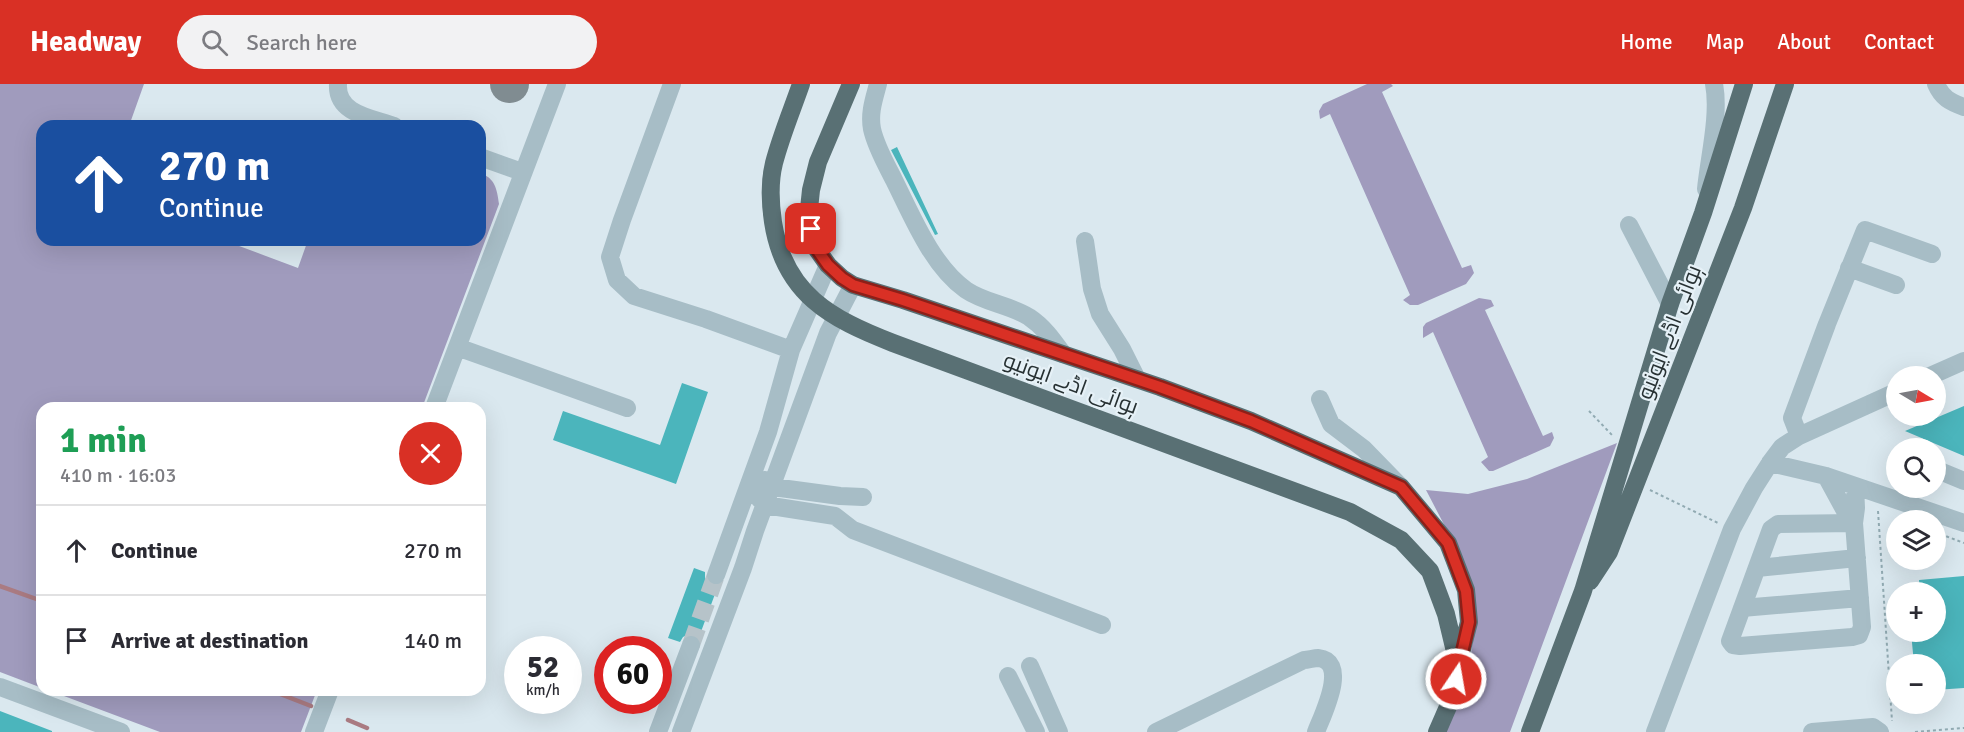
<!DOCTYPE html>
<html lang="en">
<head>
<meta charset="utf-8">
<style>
	:root { --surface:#fff; --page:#f2f2f3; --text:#2b2b33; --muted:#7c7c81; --line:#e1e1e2; --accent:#d93025 }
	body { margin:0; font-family:Signika,Cairo,sans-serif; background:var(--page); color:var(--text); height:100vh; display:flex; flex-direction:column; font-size:22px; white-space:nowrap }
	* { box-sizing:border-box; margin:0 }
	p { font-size:20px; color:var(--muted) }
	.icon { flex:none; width:33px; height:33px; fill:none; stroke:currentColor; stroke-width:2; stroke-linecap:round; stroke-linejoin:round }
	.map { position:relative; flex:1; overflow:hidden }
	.drawer { position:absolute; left:36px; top:318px; width:450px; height:294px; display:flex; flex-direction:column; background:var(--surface); border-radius:18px; box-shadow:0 6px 24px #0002 }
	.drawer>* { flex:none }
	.guide { position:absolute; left:36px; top:36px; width:450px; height:126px; border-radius:18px; box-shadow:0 6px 24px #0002; background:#1a4fa0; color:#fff; overflow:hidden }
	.needle { width:39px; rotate:100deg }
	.fabs { position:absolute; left:1886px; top:282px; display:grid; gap:12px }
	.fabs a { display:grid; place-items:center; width:60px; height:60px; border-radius:50%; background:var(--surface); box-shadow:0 6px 24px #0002; font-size:30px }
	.speed { position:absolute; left:504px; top:552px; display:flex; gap:12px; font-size:30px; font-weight:700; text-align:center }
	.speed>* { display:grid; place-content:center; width:78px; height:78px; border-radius:50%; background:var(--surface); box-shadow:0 6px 24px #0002; line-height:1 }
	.speed small { font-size:15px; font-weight:400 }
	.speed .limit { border:9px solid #d22; background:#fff; color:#111 }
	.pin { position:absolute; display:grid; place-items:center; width:51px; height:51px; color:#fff; margin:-26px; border-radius:12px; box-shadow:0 3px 9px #0006 }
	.me { position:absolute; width:66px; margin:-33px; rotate:12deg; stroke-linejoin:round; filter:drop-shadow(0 0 4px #0008) }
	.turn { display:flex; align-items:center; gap:21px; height:126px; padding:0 24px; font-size:27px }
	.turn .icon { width:78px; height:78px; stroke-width:2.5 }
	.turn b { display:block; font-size:42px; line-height:51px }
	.round { display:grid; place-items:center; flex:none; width:63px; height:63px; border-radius:32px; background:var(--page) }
	.headline { display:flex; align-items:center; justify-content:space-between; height:102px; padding:0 24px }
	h1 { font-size:36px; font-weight:800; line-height:45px; color:#1e9e55 }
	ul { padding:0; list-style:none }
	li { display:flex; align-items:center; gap:18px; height:90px; padding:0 24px; border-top:2px solid var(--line) }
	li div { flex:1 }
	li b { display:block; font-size:22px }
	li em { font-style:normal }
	header { display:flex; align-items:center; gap:36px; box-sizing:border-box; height:84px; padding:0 30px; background:var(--accent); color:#fff }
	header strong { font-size:28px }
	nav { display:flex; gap:33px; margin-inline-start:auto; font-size:21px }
	.search { width:420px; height:54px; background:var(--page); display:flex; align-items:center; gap:15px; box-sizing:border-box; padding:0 21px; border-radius:33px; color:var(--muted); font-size:22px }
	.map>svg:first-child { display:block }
</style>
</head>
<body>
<header>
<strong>Headway</strong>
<div class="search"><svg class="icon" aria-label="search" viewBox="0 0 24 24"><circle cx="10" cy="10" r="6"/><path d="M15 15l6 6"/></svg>Search here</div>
<nav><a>Home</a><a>Map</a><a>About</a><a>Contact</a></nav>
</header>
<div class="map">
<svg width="1964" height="648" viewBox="0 0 1964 648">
	<rect width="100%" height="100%" fill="#dae8ef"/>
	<path fill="#a09bbd" d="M0,0h144l-15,42h-87v114h181l75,28 10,-28h172v-67c15,5 17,16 19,31l-77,204h-380v280l-42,-16z
		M1367,0h24l2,2 -11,6 80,176 9,-3 3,8 -8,11 -48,21h-8l-7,-5 7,-5 -80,-181 -10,5 -1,-8 4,-7z
		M1479,214l12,2 3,6 -9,4 58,126 9,-4 2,6 -4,8 -57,25h-4l-8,-9 7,-5 -55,-125 -10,6v-11l3,-4z
		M1617,359l-107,289h-65l24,-60 5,-43 -12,-70 -36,-69 42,4 59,-15z
		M48,606h269l-16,42h-141z"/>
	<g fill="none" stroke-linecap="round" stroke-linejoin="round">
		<path stroke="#aa7b82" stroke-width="4.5" d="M0,502l42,15
			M270,606l41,16
			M348,636l19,8"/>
		<path stroke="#808c91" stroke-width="38" d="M509,0h1"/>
	</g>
	<path fill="#4bb5bc" d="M897,63l41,87 -3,1 -44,-85z
		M682,299l26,9 -32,92 -123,-44 10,-29 97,34z
		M1964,322v50l-59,-25z
		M694,484l11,4v6l3,5 5,3h5l-19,51 -5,-3h-5l-6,3 -3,5 -12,-4z
		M1964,492v112l-29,2v-26h-21l-3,-32h24v-40h-15l-1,-12z
		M0,627l52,20v1h-52z"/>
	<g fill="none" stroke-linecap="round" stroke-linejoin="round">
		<path stroke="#b6c3c9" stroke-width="18" stroke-dasharray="18 9" stroke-linecap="butt" d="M691,561l25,-70"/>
		<path stroke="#91aab2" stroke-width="2" stroke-dasharray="3 3" stroke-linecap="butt" d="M1589,327l23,24
			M1650,406l68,33
			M1878,427l14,210
			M1935,448l29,11
			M1915,648l49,-4"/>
		<path stroke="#a7bdc6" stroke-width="18" d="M338,0c-2,30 34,34 56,42
			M672,0l-50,136 -12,37 7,23 17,16 72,23 85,31
			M878,0c-4,15 -9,29 -6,45 4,18 14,35 22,51 18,36 38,86 72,110 19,13 44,15 63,27 15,10 24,23 34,37
			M1936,0c6,14 14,18 28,23
			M480,73l42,15
			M1706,105c3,-31 14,-75 8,-105
			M1629,141l41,79
			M1085,157l7,48 8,25 22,35 15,30
			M1849,184l47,17
			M457,263l170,61
			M1930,292l34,-15
			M1320,315l11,25 33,25 37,38
			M434,324l123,-324
			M1799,352l-7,-18 35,-94 38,-94 67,24
			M1770,379l56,13 138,47
			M1935,385l29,12
			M1826,392l18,33 10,14
			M765,396l8,7 67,9 23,1
			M749,403l16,18 70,11 18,14 249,95
			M1854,439l-76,1 -7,5 -41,112 3,4 7,1 112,-9 7,-2 3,-8 -8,-104 2,-15 -1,-22
			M1757,484l100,-10
			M716,491l52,-143 23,-82 37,-85
			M1742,524l118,-10
			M1030,582l29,66
			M1008,592l28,56
			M0,603l121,45
			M314,648l16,-42
			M658,648l33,-87
			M681,648l62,-164 12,-37 73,-198 25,-48
			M1156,648l148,-72c4,0 10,-2 14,-2 32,3 4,58 -2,74
			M1655,648l77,-203 22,-41 16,-25 12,-16 17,-11 97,-44
			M1812,648l61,-5 7,5"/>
		<path stroke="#597074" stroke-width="18" d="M801,0c-9,26 -20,52 -27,79 -5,20 -4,39 -1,59 11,72 58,97 120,121l457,169 51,28 29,31 16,43 11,46
			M851,0l-33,78 -7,28 -2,19 2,20 5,19 12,17 14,13 11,7 50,15 257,87 91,34 150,66 47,56 18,47 3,32 -11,43 -4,28 -17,39
			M1590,497l19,-29 134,-344 42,-124
			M1530,648l53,-141 87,-287 33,-91 41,-129"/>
	</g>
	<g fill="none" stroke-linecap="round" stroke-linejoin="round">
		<g stroke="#8d1f18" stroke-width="15">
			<path id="route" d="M811,145l5,19 12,17 14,13 11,7 50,15 257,87 91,34 150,66 47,56 18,48 3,31 -13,57"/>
		</g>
		<use href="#route" stroke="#d93025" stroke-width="10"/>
	</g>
	<g text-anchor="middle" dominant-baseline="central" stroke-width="4.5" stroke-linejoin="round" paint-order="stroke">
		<g font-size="22" fill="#273133" stroke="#e6f1f7">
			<text transform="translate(1669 248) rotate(-69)">ہوائی اڈے ایونیو</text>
			<text transform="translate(1071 299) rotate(20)">ہوائی اڈے ایونیو</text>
		</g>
	</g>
</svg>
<div class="fabs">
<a><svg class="needle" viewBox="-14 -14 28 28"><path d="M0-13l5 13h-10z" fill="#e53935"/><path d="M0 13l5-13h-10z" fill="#7c7c81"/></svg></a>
<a><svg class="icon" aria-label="search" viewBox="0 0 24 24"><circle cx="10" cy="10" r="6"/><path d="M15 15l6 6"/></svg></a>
<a><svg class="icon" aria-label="layers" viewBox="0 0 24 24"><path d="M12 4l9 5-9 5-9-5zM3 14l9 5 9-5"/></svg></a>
<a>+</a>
<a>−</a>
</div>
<div class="speed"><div>52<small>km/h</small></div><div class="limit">60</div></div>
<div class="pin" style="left:811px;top:145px;background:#d93025"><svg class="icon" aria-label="arrive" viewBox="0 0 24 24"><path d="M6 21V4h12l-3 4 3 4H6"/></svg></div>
<svg class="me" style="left:1456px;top:595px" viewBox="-20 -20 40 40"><circle r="17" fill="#d93025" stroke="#fff" stroke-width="3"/><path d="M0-11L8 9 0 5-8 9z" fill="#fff"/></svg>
<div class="guide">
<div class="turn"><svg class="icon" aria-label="ahead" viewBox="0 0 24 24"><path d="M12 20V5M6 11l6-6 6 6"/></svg><div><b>270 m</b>Continue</div></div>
</div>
<section class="drawer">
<div class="headline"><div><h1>1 min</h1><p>410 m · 16:03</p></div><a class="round" style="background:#d93025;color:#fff"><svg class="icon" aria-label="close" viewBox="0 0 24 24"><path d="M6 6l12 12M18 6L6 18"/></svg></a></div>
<ul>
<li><svg class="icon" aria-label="ahead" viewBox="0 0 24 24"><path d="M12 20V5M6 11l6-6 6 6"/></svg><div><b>Continue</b></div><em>270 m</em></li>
<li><svg class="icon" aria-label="arrive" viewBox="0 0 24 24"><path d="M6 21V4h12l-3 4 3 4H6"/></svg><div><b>Arrive at destination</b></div><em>140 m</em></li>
</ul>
</section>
</div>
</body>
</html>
